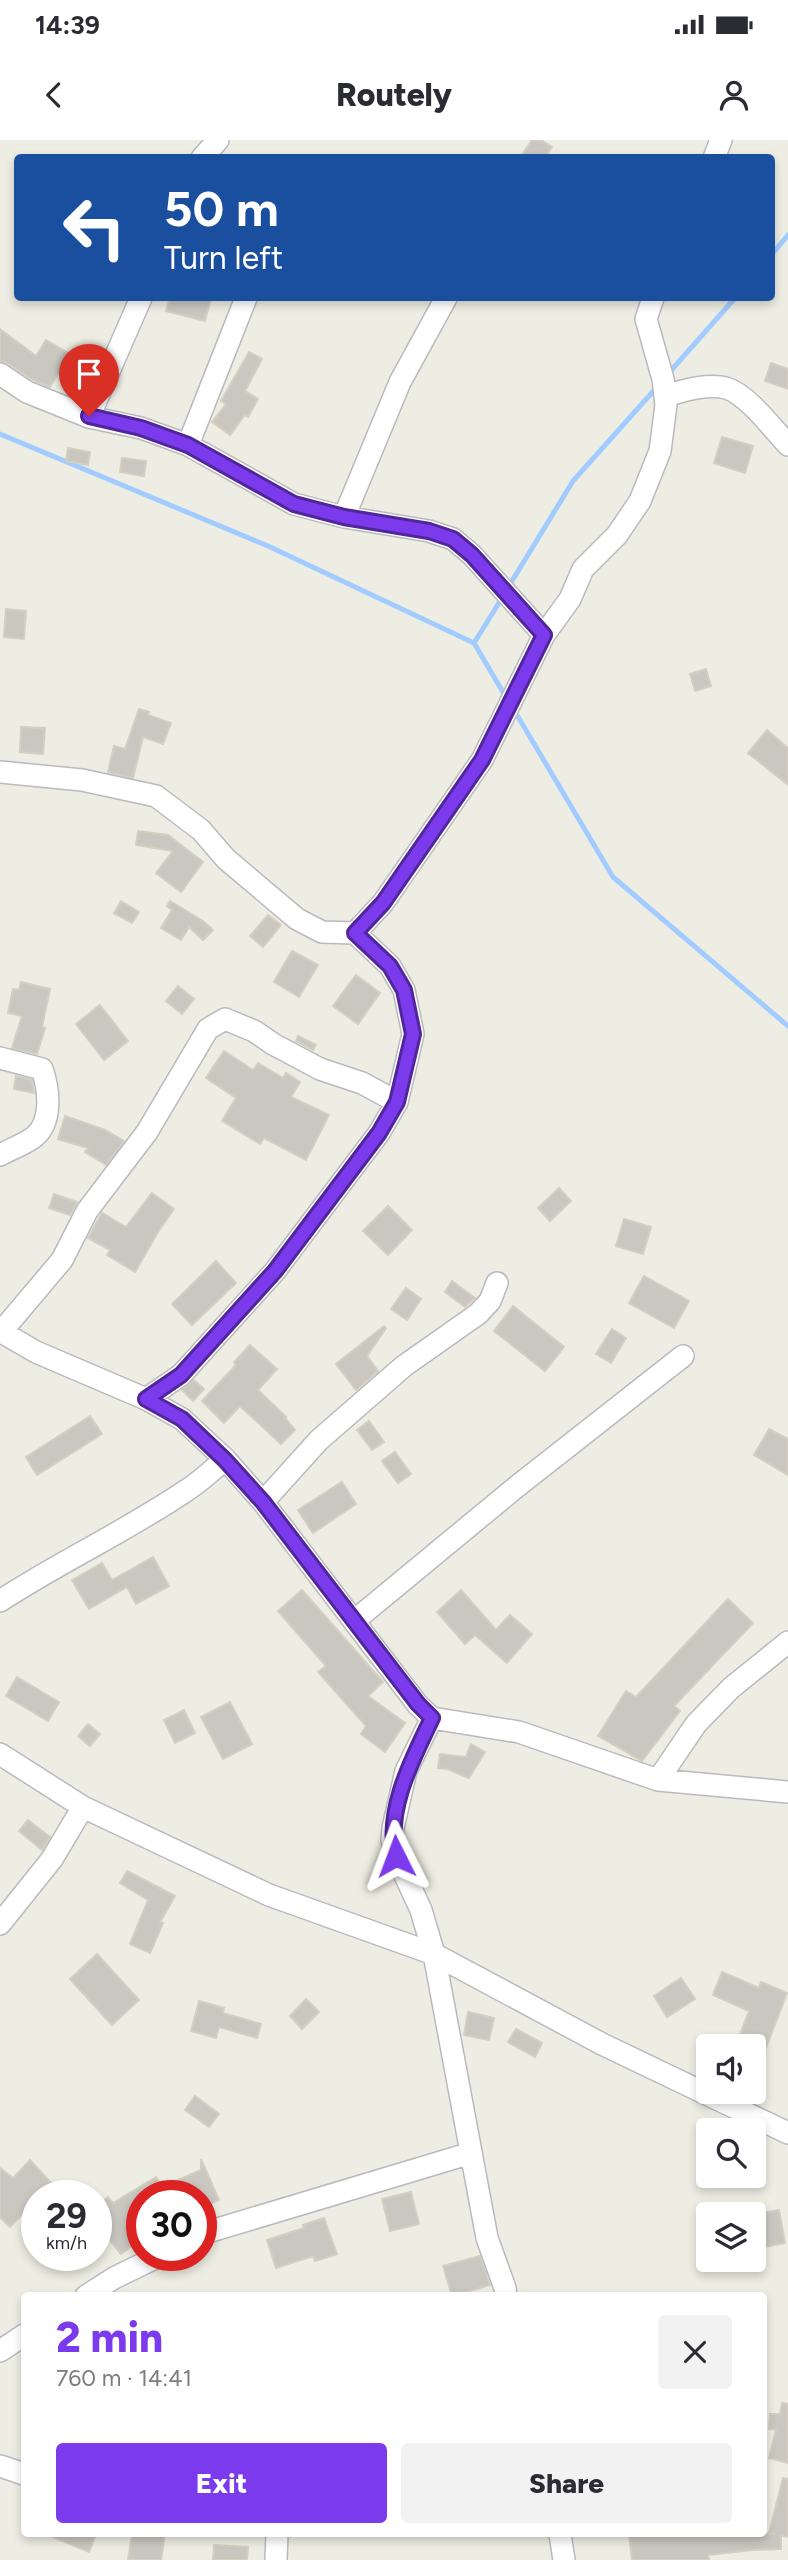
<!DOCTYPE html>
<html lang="en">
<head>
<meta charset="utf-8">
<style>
	:root { --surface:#fff; --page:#f2f2f3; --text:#2b2b33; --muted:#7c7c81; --accent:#7c3aed }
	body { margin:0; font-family:Figtree,sans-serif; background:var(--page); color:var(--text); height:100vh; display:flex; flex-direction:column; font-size:26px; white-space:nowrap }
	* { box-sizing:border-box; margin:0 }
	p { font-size:23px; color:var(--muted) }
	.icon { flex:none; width:38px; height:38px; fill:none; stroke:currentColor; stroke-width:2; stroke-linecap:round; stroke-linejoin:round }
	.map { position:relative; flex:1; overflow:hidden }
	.side { position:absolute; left:21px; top:2152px; width:746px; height:245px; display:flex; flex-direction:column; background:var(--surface); border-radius:7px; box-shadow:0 4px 10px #0003 }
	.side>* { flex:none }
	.banner { position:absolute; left:14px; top:14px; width:761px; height:147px; border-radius:7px; box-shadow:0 4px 10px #0003; background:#1a4fa0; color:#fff; overflow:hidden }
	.buttons { position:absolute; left:696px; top:1894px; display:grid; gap:14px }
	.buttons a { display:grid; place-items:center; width:70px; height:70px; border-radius:7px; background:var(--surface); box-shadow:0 4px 10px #0003; font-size:35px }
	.speed { position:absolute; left:21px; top:2040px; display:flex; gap:14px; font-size:35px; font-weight:700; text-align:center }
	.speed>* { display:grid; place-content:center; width:91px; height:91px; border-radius:50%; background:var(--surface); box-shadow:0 4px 10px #0003; line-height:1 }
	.speed small { font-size:18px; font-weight:400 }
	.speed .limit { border:10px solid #d22; background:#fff; color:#111 }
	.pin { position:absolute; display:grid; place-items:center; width:60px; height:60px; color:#fff; margin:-72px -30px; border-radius:50% 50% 50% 0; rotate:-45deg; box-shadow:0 0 7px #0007 }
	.pin .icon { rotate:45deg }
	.me { position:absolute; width:77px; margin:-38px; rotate:357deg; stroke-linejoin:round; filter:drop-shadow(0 0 5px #0008) }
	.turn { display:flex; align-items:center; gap:24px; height:147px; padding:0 35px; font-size:32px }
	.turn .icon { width:91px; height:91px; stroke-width:2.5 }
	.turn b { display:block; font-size:49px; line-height:60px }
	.round { display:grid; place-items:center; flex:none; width:74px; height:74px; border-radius:7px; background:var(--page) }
	.overview { display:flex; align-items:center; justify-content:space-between; height:119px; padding:0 35px }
	h1 { font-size:42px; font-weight:800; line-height:52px; color:var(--accent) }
	.button { display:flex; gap:14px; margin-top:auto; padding:14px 35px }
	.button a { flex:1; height:80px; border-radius:7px; background:var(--accent); color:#fff; font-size:28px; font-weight:800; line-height:80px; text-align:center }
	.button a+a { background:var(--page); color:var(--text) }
	.status { display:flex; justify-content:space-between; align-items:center; height:49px; padding:0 35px; background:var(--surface); direction:ltr }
	.status svg { height:19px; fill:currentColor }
	header { display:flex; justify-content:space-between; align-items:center; height:91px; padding:0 35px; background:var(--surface); font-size:32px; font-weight:800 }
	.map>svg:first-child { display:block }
</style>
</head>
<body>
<div class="status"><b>14:39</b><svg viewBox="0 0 49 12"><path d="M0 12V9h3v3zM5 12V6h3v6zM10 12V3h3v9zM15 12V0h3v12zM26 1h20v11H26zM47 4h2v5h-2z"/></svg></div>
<header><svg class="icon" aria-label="back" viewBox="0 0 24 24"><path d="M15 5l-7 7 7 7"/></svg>Routely<svg class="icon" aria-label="person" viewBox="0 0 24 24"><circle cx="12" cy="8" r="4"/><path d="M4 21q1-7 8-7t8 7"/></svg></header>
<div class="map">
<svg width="788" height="2420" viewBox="0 0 788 2420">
	<rect width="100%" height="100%" fill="#eeede3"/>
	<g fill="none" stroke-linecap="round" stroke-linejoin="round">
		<path stroke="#a2ccff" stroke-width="5" d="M772,114l16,-19
			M668,234l67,-76
			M0,294l268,112 206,97 33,56
			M509,446l64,-105 84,-94
			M474,503l28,-45
			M514,570l99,167 175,149"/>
	</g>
	<path fill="#c9c7c0" stroke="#d3cfc1" stroke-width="2" d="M532,0h9l11,7 -7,11h-25z
		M170,158h41l-6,23 -39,-10z
		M0,189l36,27 10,-16 24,14 -20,33 -17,-7 -26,-17 -7,-2z
		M249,212l13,7 -17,32 13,8 -10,18 -3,-2 -15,20 -18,-13 14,-18 -5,-3z
		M771,223l17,6v20l-23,-8z
		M722,297l31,9 -8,27 -31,-10z
		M68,308l22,4 -2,13 -22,-4z
		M122,318l24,3 -2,15 -24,-4z
		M6,469l20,2 -2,28 -20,-2z
		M706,529l5,17 -16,5 -5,-17z
		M139,569l10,3 -1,3 23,8 -8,21 -20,-7 -10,41 -25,-6 6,-26 11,3z
		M21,587l24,1 -2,26 -23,-2z
		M767,590l21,18v37l-40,-32z
		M138,691l30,4 35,27 -22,30 -25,-19 17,-22 -37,-6z
		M121,761l18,11 -7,11 -18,-10z
		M170,761l33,20 10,9 -10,10 -14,-13 -8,13 -20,-12 11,-18 -5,-4z
		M268,775l13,10 -18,22 -13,-11z
		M292,811l26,14 -19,32 -25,-15z
		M356,835l24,18 -22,31 -25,-18z
		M21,842l29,7 -8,38 3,1 -8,26 -25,-6 10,-32 -14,-3 5,-24 6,1z
		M178,846l16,13 -12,15 -16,-13z
		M100,865l28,36 -24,19 -28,-36z
		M298,896l18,9 -3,5 -17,-9z
		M224,911l29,19 5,-7 25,15 3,-5 14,9 -9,15 38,18 -23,45 -42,-22 -4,6 -38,-23 14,-23 -30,-20z
		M16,936l16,4 2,13 -20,-4z
		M65,976l40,14 19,11 -18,24 -21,-13 3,-4 -30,-9z
		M559,1048l12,13 -21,20 -12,-13z
		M152,1053l22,16 -16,23 -23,40 -28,-17 3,-5 -22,-12 14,-25 24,14z
		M54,1054l23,8 -7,13 -21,-7z
		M388,1066l24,24 -24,25 -25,-24z
		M624,1079l27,8 -8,27 -27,-8z
		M216,1121l20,22 -44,42 -20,-21z
		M644,1136l45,25 -15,27 -45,-25z
		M452,1141l23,17 -10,9 -20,-15z
		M406,1148l15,11 -14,21 -16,-11z
		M513,1166l51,41 -19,24 -51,-40z
		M384,1186l2,2 -19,28 11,15 -22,19 -20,-26z
		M612,1189l14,9 -15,25 -15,-9z
		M250,1205l27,24 -19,21 28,27 -1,1 10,12 -14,14 -41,-38 -16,17 -22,-22 34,-36 -2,-3z
		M194,1240l10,9 -11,12 -11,-11z
		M90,1276l12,18 -65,41 -11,-18z
		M369,1281l15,21 -12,8 -15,-20z
		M769,1289l19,10v36l-34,-20z
		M395,1312l16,22 -13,9 -16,-22z
		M342,1342l14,22 -43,29 -15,-23z
		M153,1417l16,29 -33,18 -9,-17 -38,22 -17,-29 30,-17 10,17z
		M302,1450l81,92 -15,14 37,27 -20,29 -24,-18 5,-8 -48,-54 8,-6 -48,-55z
		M461,1450l35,40 14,-15 22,19 -25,29 -32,-28 -10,9 -28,-32z
		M728,1459l25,24 -79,83 6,5 -38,50 -44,-25 28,-45 10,6z
		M17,1537l42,25 -11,19 -42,-25z
		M230,1562l22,42 -29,15 -22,-42z
		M184,1570l11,23 -20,10 -11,-23z
		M88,1584l12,10 -10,12 -12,-10z
		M471,1604l14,8 -16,26 -22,-9 -9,-1 2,-14 26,3z
		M28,1680l22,17 -8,13 -23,-19z
		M127,1731l48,25 -15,26 3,1 -13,30 -20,-9 18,-44 -28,-17z
		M97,1814l42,46 -27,25 -42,-46z
		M722,1832l37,16 2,-6 26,11 -23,60 -10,-4v-3l-17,-4 12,-31 -36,-16z
		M681,1838l14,21 -28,18 -13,-21z
		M306,1859l13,13 -17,17 -12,-13z
		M199,1861l25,7 -1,5 38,11 -4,14 -38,-11 -3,11 -25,-7z
		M468,1872l26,6 -5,22 -25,-5z
		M516,1889l26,14 -7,14 -27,-15z
		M195,1956l24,18 -10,13 -24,-17z
		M201,2019l18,41 -18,8v-12h-59v42l-21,16 -25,-31v-17l12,-9 5,6 43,-26 6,10 39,-17z
		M30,2020l23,25 -10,11h-6v7l-2,2 -2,-2 -23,24 -10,-10v-49l13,10z
		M411,2052l8,32 -29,7 -8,-32z
		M779,2070l6,33 -31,6v-35z
		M324,2078l13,36 -22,7 -2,-5 -37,12 -9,-28 37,-12 -1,-3z
		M480,2116l10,29 -38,11 -9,-30z
		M782,2263l6,1v59l-19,-5 7,-28 -7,-1 1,-15h10z
		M783,2338l5,1v58l-7,-2v14l-28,1 -45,5 1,5h-77l-3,-26h146l-6,-1z
		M45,2394h51l-7,18z
		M132,2394h33l-4,26h-33z
		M214,2405l34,2 -1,13h-34z"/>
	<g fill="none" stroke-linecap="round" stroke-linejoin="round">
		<g stroke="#b8babf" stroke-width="24">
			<path id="minor" d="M202,18l16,-18
				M714,18l7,-18
				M141,158l-52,119 52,11 47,17 106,59 50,13 85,14 24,8 19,16 72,80
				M0,234l27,18 62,25
				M665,256c18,-5 42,-13 61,-8 21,6 47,41 62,57
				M188,305l58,-147
				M344,377l56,-135 46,-84
				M0,632l82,8 74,16 45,34 25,29 71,60 25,13 33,1
				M0,918l42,11c7,20 11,53 -8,68 -9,7 -23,12 -34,18
				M0,1191l36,21 110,47 36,20 43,40 38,43 155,203 14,13 87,14 139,48 130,12
				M2,1191l60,-71 25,-49 60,-79 61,-103 17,-10 29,12 19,13 47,25 42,14 35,19
				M146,1259l35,-24 94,-104 104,-138 18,-31 16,-68 -9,-44 -14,-24 -35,-33 28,-30 99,-143 62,-125 26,-36 13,-30 34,-34 23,-34 20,-50 6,-46 -3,-26 -17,-60 7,-21
				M263,1362l56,-62 85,-74 74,-52 12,-13 7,-18
				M0,1461c61,-40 127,-70 187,-111 14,-9 26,-20 38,-31
				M354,1481l161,-133 168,-132
				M432,1578l-26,53 -13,57 -1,12 4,16 25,54 13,44 53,284 18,50 1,8
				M0,1614l83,53 186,88 165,59 168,90 186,89
				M658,1640l38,-56 35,-36 57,-46
				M0,1784l52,-65 31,-52
				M201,2094l270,-81
				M86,2156l28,-18 45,-22
				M0,2211l24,-16
				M0,2326l24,8
				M560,2394l4,26
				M276,2420l1,-26"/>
		</g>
		<use href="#minor" stroke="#fff" stroke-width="21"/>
	</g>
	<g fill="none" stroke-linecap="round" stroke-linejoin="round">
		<g stroke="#51269a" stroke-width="18">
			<path id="route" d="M89,276l52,12 47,17 106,59 50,13 85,14 24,8 19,16 72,80 -62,125 -99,143 -28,30 35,33 14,24 9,44 -16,68 -18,31 -104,138 -94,104 -35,24 36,20 43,41 38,42 155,202 14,14c-19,40 -47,92 -36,138"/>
		</g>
		<use href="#route" stroke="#7c3aed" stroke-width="12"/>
	</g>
</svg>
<div class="buttons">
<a><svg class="icon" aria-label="sound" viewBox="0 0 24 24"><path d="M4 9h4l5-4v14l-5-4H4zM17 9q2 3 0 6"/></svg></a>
<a><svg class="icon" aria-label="search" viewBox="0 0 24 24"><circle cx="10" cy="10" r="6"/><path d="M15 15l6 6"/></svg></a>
<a><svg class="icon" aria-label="layers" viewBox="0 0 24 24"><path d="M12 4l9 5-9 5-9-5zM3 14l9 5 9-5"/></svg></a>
</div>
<div class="speed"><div>29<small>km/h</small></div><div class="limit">30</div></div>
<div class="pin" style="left:89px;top:276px;background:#d93025"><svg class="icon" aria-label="arrive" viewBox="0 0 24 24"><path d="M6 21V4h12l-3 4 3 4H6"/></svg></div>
<svg class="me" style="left:396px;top:1716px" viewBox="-20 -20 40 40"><path d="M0-17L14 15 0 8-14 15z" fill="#7c3aed" stroke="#fff" stroke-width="4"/></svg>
<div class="banner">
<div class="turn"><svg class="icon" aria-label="left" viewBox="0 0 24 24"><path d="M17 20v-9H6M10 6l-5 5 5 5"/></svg><div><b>50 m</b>Turn left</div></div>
</div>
<section class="side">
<div class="overview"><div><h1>2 min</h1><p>760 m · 14:41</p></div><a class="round"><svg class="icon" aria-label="close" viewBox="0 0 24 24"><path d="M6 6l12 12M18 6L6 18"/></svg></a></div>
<div class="button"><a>Exit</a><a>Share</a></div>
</section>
</div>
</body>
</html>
